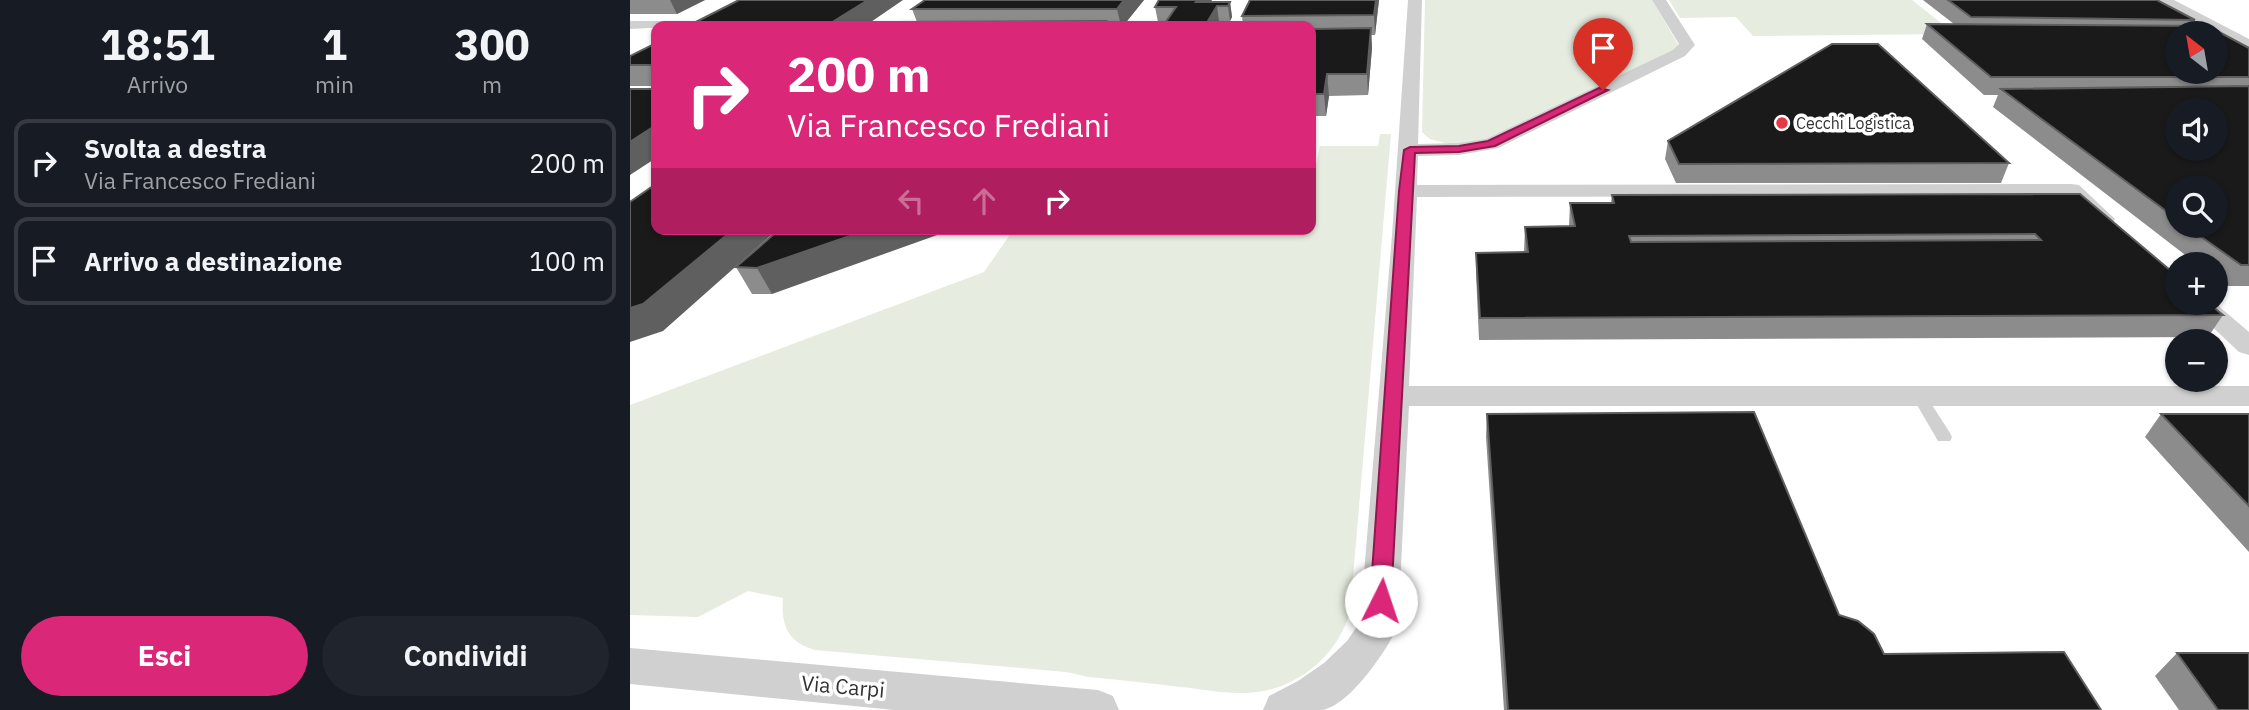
<!DOCTYPE html>
<html lang="it">
<head>
<meta charset="utf-8">
<style>
	:root { --surface:#171b24; --page:#20242c; --text:#f1f3f6; --muted:#9ea1a6; --line:#363941; --accent:#db2777 }
	body { margin:0; font-family:"IBM Plex Sans",sans-serif; background:var(--page); color:var(--text); height:100vh; display:flex; flex-direction:column; font-size:26px; white-space:nowrap }
	* { box-sizing:border-box; margin:0 }
	p { font-size:23px; color:var(--muted) }
	.icon { flex:none; width:38px; height:38px; fill:none; stroke:currentColor; stroke-width:2; stroke-linecap:round; stroke-linejoin:round }
	.map { position:relative; flex:1; overflow:hidden }
	.drawer { display:flex; flex-direction:column; background:var(--surface); width:630px }
	.drawer>* { flex:none }
	.banner { position:absolute; left:21px; top:21px; width:665px; height:214px; border-radius:14px; box-shadow:0 2px 5px #0004; background:#db2777; color:#fff; overflow:hidden }
	.needle { width:46px; rotate:329deg }
	.controls { position:absolute; left:1535px; top:21px; display:grid; gap:14px }
	.controls a { display:grid; place-items:center; width:63px; height:63px; border-radius:50%; background:var(--surface); box-shadow:0 2px 5px #0004; font-size:35px }
	.pin { position:absolute; display:grid; place-items:center; width:60px; height:60px; color:#fff; margin:-72px -30px; border-radius:50% 50% 50% 0; rotate:-45deg; box-shadow:0 0 7px #0007 }
	.pin .icon { rotate:45deg }
	.me { position:absolute; width:77px; margin:-38px; rotate:4deg; stroke-linejoin:round; filter:drop-shadow(0 0 5px #0008) }
	.turn { display:flex; align-items:center; gap:24px; height:147px; padding:0 21px; font-size:32px }
	.turn .icon { width:91px; height:91px; stroke-width:2.5 }
	.turn b { display:block; font-size:49px; line-height:60px }
	.lanes { display:flex; align-items:center; height:66px; padding:0 21px; background:#0003; justify-content:center; gap:35px; direction:ltr }
	.lanes .off { opacity:.35 }
	.eta { display:flex; justify-content:space-evenly; align-items:center; height:119px; text-align:center }
	.eta b { font-size:42px; font-weight:700; line-height:49px }
	.action { display:flex; gap:14px; margin-top:auto; padding:14px 21px }
	.action a { flex:1; height:80px; border-radius:42px; background:var(--accent); color:#fff; font-size:28px; font-weight:700; line-height:80px; text-align:center }
	.action a+a { background:var(--page); color:var(--text) }
	ul { padding:0; list-style:none }
	li { display:flex; align-items:center; gap:21px; height:88px; margin:0 14px 10px; padding:0 7px; border:4px solid var(--line); border-radius:14px }
	li div { flex:1 }
	li b { display:block; font-size:26px }
	li em { font-style:normal }
	main { display:flex; flex:1; min-height:0 }
	.map>svg:first-child { display:block }
</style>
</head>
<body>
<main>
<section class="drawer">
<div class="eta">
<div><b>18:51</b><p>Arrivo</p></div>
<div><b>1</b><p>min</p></div>
<div><b>300</b><p>m</p></div>
</div>
<ul>
<li><svg class="icon" aria-label="right" viewBox="0 0 24 24"><path d="M7 20v-9h11M14 6l5 5-5 5"/></svg><div><b>Svolta a destra</b><p>Via Francesco Frediani</p></div><em>200 m</em></li>
<li><svg class="icon" aria-label="arrive" viewBox="0 0 24 24"><path d="M6 21V4h12l-3 4 3 4H6"/></svg><div><b>Arrivo a destinazione</b></div><em>100 m</em></li>
</ul>
<div class="action"><a>Esci</a><a>Condividi</a></div>
</section>
<div class="map">
<svg width="1619" height="710" viewBox="0 0 1619 710">
	<rect width="100%" height="100%" fill="#fff"/>
	<path fill="#e6ecdf" d="M795,0h227l26,44 -2,5 -186,90 -38,6 -22,-6 -8,-7z
		M1039,0h243l43,34 -202,2 -17,-19 -56,1z
		M750,134h11l-41,478c-14,48 -59,82 -110,81 -19,0 -40,-4 -59,-6 -31,-4 -61,-7 -92,-10l-23,-5 -251,-22c-28,-8 -34,-25 -32,-52l-35,-7 -50,26 -68,-2v-210l354,-133 30,-43h297v-41l9,-42h58z"/>
	<g fill="none" stroke-linecap="round" stroke-linejoin="round">
		<path fill="#d0d0d0" fill-rule="evenodd" d="M1290,393l5,1 25,39 2,4 -2,4h-12l-25,-43z"/>
		<path fill="#d0d0d0" fill-rule="evenodd" d="M778,0h14l-4,144 41,-1 27,-4 187,-89 6,-6 -27,-44h14l29,45 -10,11 -187,92 -39,7 -41,1 -1,29 654,-1 8,1 36,34 -3,5h-16l-30,-28 -649,1 -8,189h840v20h-840l-11,220c-11,24 -47,78 -75,84 -18,0 -41,0 -60,0l6,-14 29,-15 26,-18 23,-22 13,-19 32,-387z
			M1526,0h18l75,39v11z
			M0,21h72l7,4 -79,4z
			M1557,303h28l34,29v23l-10,-3z
			M0,648l468,42 15,6 6,14h-225l-264,-26z"/>
	</g>
	<path fill="#8c8c8c" fill-rule="evenodd" d="M0,0h75l-28,14h-47z
		M295,0h219l-21,26h-234l28,-4 -5,-13z
		M529,0h53l-2,2h20l2,15 -2,4 -72,1 -3,-15z
		M749,0l-4,35h-4l1,13 -4,47 -39,1 -3,20h-15v-90h-68l-1,-10z
		M1293,0h234l38,20 -3,6 57,22v238h-23l-10,-8v-14h-19l-204,-157 5,-12h-14l-62,-56 5,-15h27zM1547,187l39,39h-39z
		M26,43v43h-26v-30z
		M1038,141l341,22 -8,20h-325l-11,-24z
		M1450,194l143,121 -15,22 -729,3 -3,-67v-20l48,-1 1,-25 44,-1 1,-23h41l1,-8z
		M150,229l-8,65h-20l-16,-27z
		M857,414l352,201 45,39 217,56h-597l-18,-273z
		M1531,414h88v138l-104,-115z
		M1547,653l72,57h-70l-24,-34z"/>
	<path fill="#5f5f5f" d="M40,0h35l-28,14z
		M238,0h35l-38,26h-39z
		M494,0h20l-21,26h-2l-4,-17z
		M568,0h14l-13,17 -3,-15z
		M746,0h3l-4,35 -1,-20z
		M600,2l2,15 -2,4 -2,-15z
		M587,6l2,15 -2,5h-12z
		M741,28l1,20 -4,47 -1,-21z
		M697,74l2,22 -3,20 -2,-22z
		M26,125v33l-26,17v-33z
		M104,229h44l-115,102 -33,11v-34z
		M240,229h84l-182,65 -15,-26z"/>
	<path fill="#1a1a1a" stroke="#5f5f5f" stroke-width="2" fill-rule="evenodd" d="M109,0h129l-42,26h-138z
		M295,0h199l-7,9h-205z
		M529,0h39l-2,2h34l-2,4h-11l-12,20h-42l13,-19h-21z
		M620,0h126l-2,15 -132,1z
		M1318,0h209l38,20 -224,-3z
		M476,21l-4,5h-213l6,-4z
		M1297,24l281,2 41,22v29h-258zM1547,33h39v39h-39z
		M741,28l-4,46h-40l-3,20h-13v-65z
		M26,43v22h-26v-9z
		M1202,44h46l131,119 -330,1 -11,-23z
		M1619,86v179h-8l-55,-39h30v-39h-39v32l-176,-130zM1547,110h39v39h-39z
		M0,89h26v36l-26,17z
		M26,184v45h78l-91,75 -13,4v-106z
		M1450,194l97,82v27h31l15,12 -743,3 -4,-65 52,-1 -3,-25 50,-1 -5,-23h44l-2,-8zM1405,234l6,6 -410,2 -2,-6z
		M150,229h90l-113,39 -21,-1z
		M1124,412l85,203 19,6 16,13 10,20 180,-2 37,58h-593l-21,-296z
		M1531,414h88v92z
		M1547,653h72v57h-31z"/>
	<path fill="#db2777" stroke="#8e194d" stroke-width="2" d="M969,88l9,2 -113,56 -36,6 -44,1 -24,448 -3,6 -7,3 -8,-3 -3,-6 29,-410 5,-41 6,-3 49,-1 29,-5z"/>
	<circle fill="#e63946" stroke="#fff" stroke-width="2.5" cx="1152" cy="123" r="7"/>
	<g text-anchor="middle" dominant-baseline="central" stroke-width="7" stroke-linejoin="round" paint-order="stroke">
		<g font-size="16" fill="#333" stroke="#fff" text-anchor="start">
			<text x="1166" y="123">Cecchi Logistica</text>
		</g>
		<g font-size="21" fill="#333" stroke="#fff">
			<text transform="translate(213 686) rotate(5)">Via Carpi</text>
		</g>
	</g>
</svg>
<div class="controls">
<a><svg class="needle" viewBox="-14 -14 28 28"><path d="M0-13l5 13h-10z" fill="#e53935"/><path d="M0 13l5-13h-10z" fill="#9ea1a6"/></svg></a>
<a><svg class="icon" aria-label="sound" viewBox="0 0 24 24"><path d="M4 9h4l5-4v14l-5-4H4zM17 9q2 3 0 6"/></svg></a>
<a><svg class="icon" aria-label="search" viewBox="0 0 24 24"><circle cx="10" cy="10" r="6"/><path d="M15 15l6 6"/></svg></a>
<a>+</a>
<a>−</a>
</div>
<div class="pin" style="left:973px;top:90px;background:#d93025"><svg class="icon" aria-label="arrive" viewBox="0 0 24 24"><path d="M6 21V4h12l-3 4 3 4H6"/></svg></div>
<svg class="me" style="left:751px;top:601px" viewBox="-20 -20 40 40"><circle r="19" fill="#fff"/><path d="M0-13L10 11 0 6-10 11z" fill="#db2777"/></svg>
<div class="banner">
<div class="turn"><svg class="icon" aria-label="right" viewBox="0 0 24 24"><path d="M7 20v-9h11M14 6l5 5-5 5"/></svg><div><b>200 m</b>Via Francesco Frediani</div></div>
<div class="lanes"><svg class="icon off" aria-label="left" viewBox="0 0 24 24"><path d="M17 20v-9H6M10 6l-5 5 5 5"/></svg><svg class="icon off" aria-label="ahead" viewBox="0 0 24 24"><path d="M12 20V5M6 11l6-6 6 6"/></svg><svg class="icon" aria-label="right" viewBox="0 0 24 24"><path d="M7 20v-9h11M14 6l5 5-5 5"/></svg></div>
</div>
</div>
</main>
</body>
</html>
